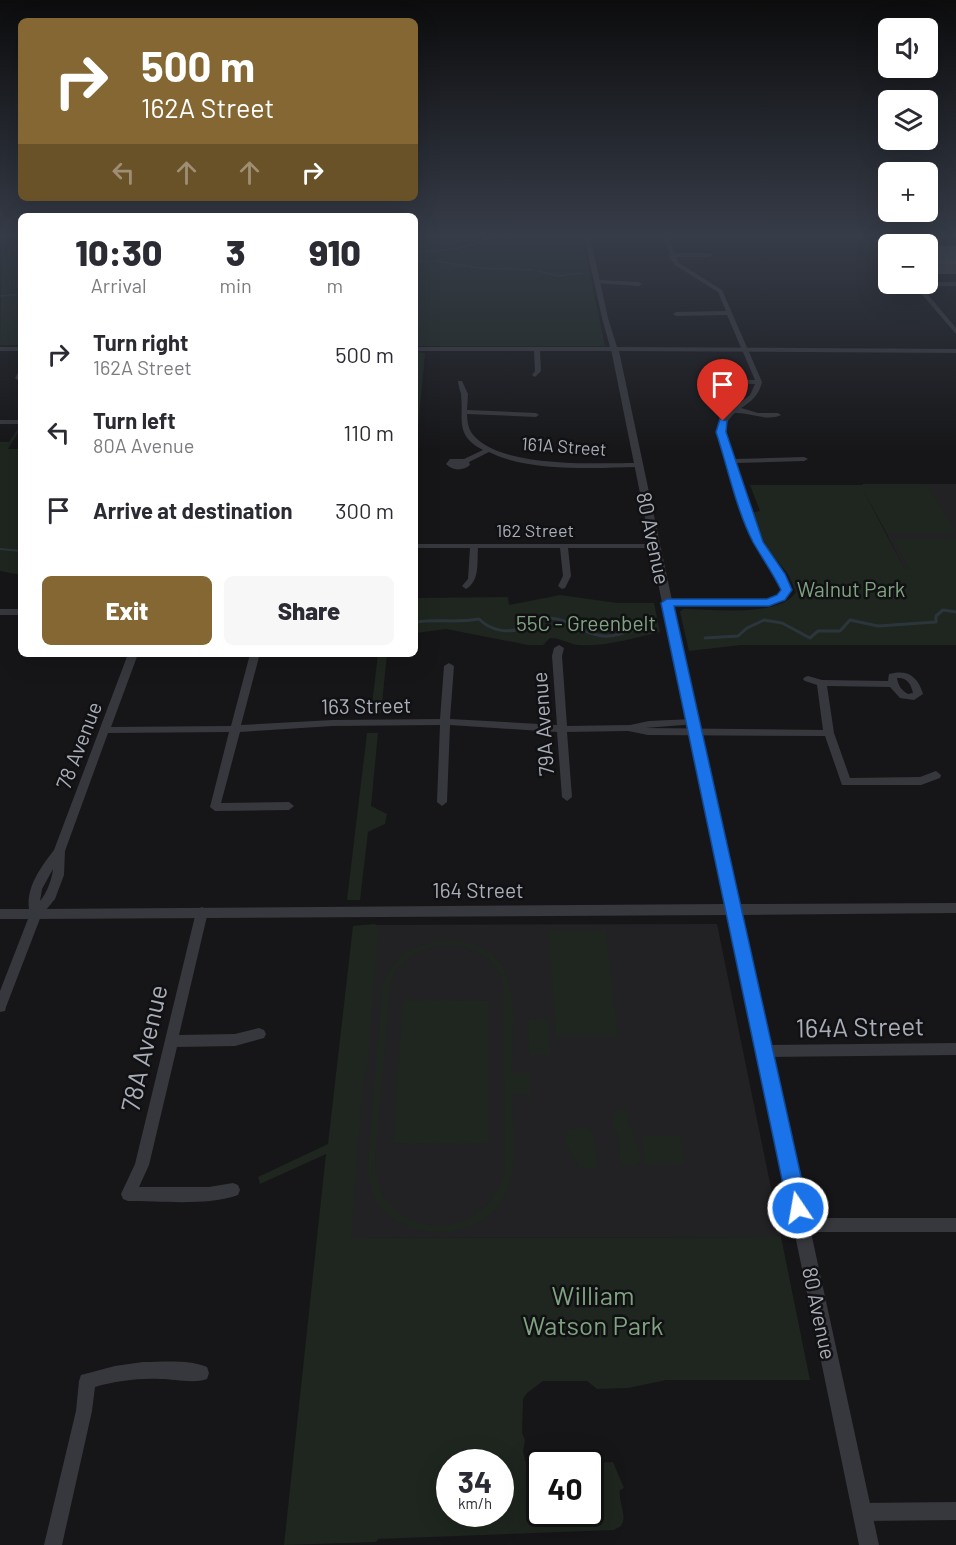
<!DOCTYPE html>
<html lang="en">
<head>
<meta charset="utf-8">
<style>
	:root { --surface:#fff; --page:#f7f7f7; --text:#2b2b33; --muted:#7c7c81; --accent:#856733 }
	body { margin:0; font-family:Barlow,sans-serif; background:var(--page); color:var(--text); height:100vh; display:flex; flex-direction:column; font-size:22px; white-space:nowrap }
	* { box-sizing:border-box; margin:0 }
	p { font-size:20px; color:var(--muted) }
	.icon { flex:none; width:33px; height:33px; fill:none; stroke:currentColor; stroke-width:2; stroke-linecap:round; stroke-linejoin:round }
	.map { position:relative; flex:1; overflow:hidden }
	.drawer { position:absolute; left:18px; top:213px; width:400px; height:444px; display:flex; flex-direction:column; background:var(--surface); border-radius:9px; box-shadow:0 6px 24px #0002 }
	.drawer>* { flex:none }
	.guide { position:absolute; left:18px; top:18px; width:400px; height:183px; border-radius:9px; box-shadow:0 6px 24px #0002; background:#856733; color:#fff; overflow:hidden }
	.tools { position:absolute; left:878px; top:18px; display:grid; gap:12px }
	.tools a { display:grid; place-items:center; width:60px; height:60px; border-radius:9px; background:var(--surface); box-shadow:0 6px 24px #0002; font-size:30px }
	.speed { position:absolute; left:436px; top:1449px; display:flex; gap:12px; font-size:30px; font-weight:700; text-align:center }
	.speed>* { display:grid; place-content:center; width:78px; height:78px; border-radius:50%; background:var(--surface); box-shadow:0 6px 24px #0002; line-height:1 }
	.speed small { font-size:15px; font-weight:400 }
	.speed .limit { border:3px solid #111; border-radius:9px; background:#fff; color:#111 }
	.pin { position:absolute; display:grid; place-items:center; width:51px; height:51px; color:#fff; margin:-62px -26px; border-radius:50% 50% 50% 0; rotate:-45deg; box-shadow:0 0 6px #0007 }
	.pin .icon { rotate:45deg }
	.me { position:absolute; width:66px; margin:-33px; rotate:348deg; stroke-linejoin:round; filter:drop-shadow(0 0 4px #0008) }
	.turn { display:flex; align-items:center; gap:21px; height:126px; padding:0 24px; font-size:27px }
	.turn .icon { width:78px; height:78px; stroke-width:2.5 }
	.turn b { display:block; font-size:42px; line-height:51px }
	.lanes { display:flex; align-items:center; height:57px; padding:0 24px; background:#0003; justify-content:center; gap:30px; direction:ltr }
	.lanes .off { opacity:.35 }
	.eta { display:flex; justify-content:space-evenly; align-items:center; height:102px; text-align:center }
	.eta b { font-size:36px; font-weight:800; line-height:42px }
	.action { display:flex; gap:12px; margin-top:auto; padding:12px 24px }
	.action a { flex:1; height:69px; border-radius:9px; background:var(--accent); color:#fff; font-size:24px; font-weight:800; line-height:69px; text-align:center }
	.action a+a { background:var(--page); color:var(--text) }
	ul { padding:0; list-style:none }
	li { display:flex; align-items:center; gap:18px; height:78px; padding:0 24px }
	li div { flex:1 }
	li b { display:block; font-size:22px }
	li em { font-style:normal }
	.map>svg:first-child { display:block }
</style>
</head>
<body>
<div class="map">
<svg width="956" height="1545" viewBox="0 0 956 1545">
	<rect width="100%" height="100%" fill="#161618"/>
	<path fill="#222225" d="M862,484h94v86l-51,1z
		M717,924l64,313 -432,1 26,-313z"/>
	<path fill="#1e261f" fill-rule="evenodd" d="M2,236h19v109h-21z
		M416,236h166l23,110h-189z
		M416,352l9,1 -9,95z
		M18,429h2l-12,20h13v126l-21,-4v-129h9z
		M750,485h177l29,47h-70l-24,-44 43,82h5l-17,-31h63v106h-215l-52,6 -9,-39 3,-3c29,0 96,9 113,-17l-8,-18 -26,-32 -11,-29 9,-2z
		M560,595l57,8h37l6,29c-26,6 -55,15 -82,13 -9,-1 -17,-7 -28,-7l-7,7h-15l-82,-16 -30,4v-35l92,-1 1,8z
		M378,654h9l-6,59h-10z
		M367,733h11l-7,73 16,8 -2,10 -17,8 -8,68h-13z
		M375,924l3,3v7l-10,128 -5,23 -12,153 430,-1 29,143h-144l-38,8 -31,1 -10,-8h-44l-16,12 -4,6 -1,34 3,7 -2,11 2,10 46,1h-31v52h51v-51l22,-1 11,26 -4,2c-2,12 8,26 1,36l-7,4 -236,9 -2,3 -92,3 42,-391 -66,30 -2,-7 70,-33 25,-218zM450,1462h51v52h-51z
		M549,931h57l12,105h-62z
		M449,940c80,6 62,74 63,133h18v21h-18c0,27 6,67 -3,92 -26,72 -144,58 -141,-23l14,-177c12,-31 35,-44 67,-46zM454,945c23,3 40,13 49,35l2,191c-18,77 -129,71 -130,-10l16,-181c12,-26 36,-35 63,-35z
		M403,1000l85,1v143l-95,-1z
		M549,1019l2,35h-22l-1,-34z
		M619,1109l10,2 -1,12 3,3 10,34 -6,6 -11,-1 -4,-5 -2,-24 -7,-12 4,-12z
		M579,1127l12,2 8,35 -4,6 -16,-3 -15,-27 4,-10z
		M642,1136h38l4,28h-39z"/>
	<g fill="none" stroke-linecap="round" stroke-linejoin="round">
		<path stroke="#2c353c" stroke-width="1.5" d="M416,251c24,1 56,-2 77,-15
			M416,261h12
			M435,261l44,7 53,2
			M538,271l20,5 24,-3
			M0,296l21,-2"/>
		<path stroke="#2c353c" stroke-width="2" d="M0,549l21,2"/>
		<path stroke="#2c353c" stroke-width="3" d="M416,622c21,-3 42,1 63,-3 11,11 28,15 43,9 9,-3 14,-9 25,-10 23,-1 39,20 62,18 15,-1 26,-9 45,-9
			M705,638l33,-2 9,-8 17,-8 18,3 28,15 8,-7h22l10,-11 28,6 58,-4v-6l7,-6 13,2"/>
		<path fill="#37383d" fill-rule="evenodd" d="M662,236h5l8,17h35l3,2 -3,2h-34l3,6 43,27 40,92c-3,13 -10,19 -21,26l17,5h20l3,2c-14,7 -31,-3 -46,-2 -17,15 -8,27 -1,46l70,-2 4,2 -4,2 -69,2 15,43v5l12,31 21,32 7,16 -6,10 -12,4 -105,2 -4,-3 4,-3 101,-1 10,-3 4,-6 -7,-16 -21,-32 -12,-31v-5l-25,-74 2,-9 9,-11 -10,-4 -1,-6 9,-2 14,3 10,-8 5,-11 -44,-1 -3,-2 3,-2 44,1 -28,-65 -51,1 -3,-2 3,-2 50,-1 -8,-19 -43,-27 -7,-10 2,-1zM723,404l12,2 -4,3z
			M598,280l41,2 3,2 -3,2 -43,-3 -1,-1z
			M927,282h29v4h-40l-3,-2z
			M0,347h21v4h-21z
			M416,347h199l3,2 -3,2h-75l1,20 -6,6 -3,-2 3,-4 -1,-20h-118z
			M21,370v13l-6,-5 4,-7z
			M458,381h4l6,13 -1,16 69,3 3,2 -3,2 -69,-3c0,6 1,13 4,18 24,37 128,31 168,31l4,2 -4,2c-44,1 -111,5 -150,-15l-20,10 1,3c-7,6 -18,6 -24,-1l4,-5h14l19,-9c-29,-15 -19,-31 -22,-56 -1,-4 -3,-9 -3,-13z
			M0,420h21v4h-21z
			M416,544h239l4,2 -4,2h-87l3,28 -6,12 -3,1 -4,-3 5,-10 -3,-28h-82c-1,15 2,33 -12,41l-4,-3 6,-7 2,-31h-54z
			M0,609h21v6h-21z
			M559,645l5,3 -2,8 5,70 63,-1 19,-4 43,-2 5,3 -1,2 -51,4 178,2 -6,-45 -12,-4 -2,-2 2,-2 3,-1 14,4 66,1 1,-7c18,-5 29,2 34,20l-9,6 -14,-2 -10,-11 -63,-1 7,47 16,45 70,-1 16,-6 5,4 -1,3 -19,7h-79l-17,-49 -177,-1 -20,-4 -61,1 5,65 -5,4 -5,-4 -5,-65 -107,-7 -3,77 -5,4 -5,-4 3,-77 -107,1 -93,6 -19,71 68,-1 5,4 -5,4 -74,1 -5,-4 19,-75 -121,1 -43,118 -1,24 -9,24 -14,17 -35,91 -1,4 -5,1v-21l28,-72h-28v-10h29c-3,-22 12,-42 25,-59l74,-196h10l-27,73 120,-1 19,-72h25l-5,3h-11l-18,68 92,-5 107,-1 4,-53 5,-3 5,3 -4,53 107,6 -5,-69 2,-8zM897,678c10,-1 14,6 16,15l-5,1c-7,-4 -10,-9 -11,-16zM53,869c-1,10 -6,24 -13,32l2,-12z
			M202,907l4,2 2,3 -29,123 56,-1 24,-6 5,2 2,4 -2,4 -29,8 -58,1 -28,118 -10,22h70l24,-4 5,2 2,5 -2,5c-29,11 -78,6 -110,6l-5,-2 -2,-5 14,-30 61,-252 2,-3z
			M956,1043v12l-191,2 -5,-2 -2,-4 2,-4 5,-2z
			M801,1218h155v14h-155l-5,-2 -3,-5 3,-5z
			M143,1362c20,0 45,-3 64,5l2,6 -2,6c-13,5 -33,0 -47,0 -22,-1 -44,2 -65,8l-3,24 -30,134h-18l32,-134 3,-30 2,-6 34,-9z
			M956,1502v18l-94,1 -6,-3 -3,-6 3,-6 6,-3z"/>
		<path fill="#37383d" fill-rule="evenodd" d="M584,236h6l18,82 9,29 339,2v4l-337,-2 81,381 40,172 216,-1v10l-214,2 137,630h-20l-130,-630 -693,4 -5,-1 -2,-4 2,-4 5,-1 690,-5 -38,-172 -76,-378 -10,-36z
			M876,236h6l6,8v6z
			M913,284h6l37,44v6z"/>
	</g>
	<path fill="#47494d" d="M927,247h29v27h-19l-10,-3z"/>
	<path fill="#525359" stroke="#5f6168" stroke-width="1.5" d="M927,247h29v16h-17l-9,-3 -3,-2z"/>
	<linearGradient id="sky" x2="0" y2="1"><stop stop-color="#0c0c0d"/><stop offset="0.52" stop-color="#363c48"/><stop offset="1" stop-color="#363c48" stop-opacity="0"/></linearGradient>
	<rect width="956" height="453" fill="url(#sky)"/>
	<path fill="#1a73e8" stroke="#114b97" stroke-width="1.5" d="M720,419l7,2 -1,11 37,110 22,32 7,16 -7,10 -16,6h-95l134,602 -3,7 -7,3 -7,-3 -3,-7 -127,-605 6,-4h100l10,-4 4,-5c-8,-17 -19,-32 -28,-48 -17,-33 -25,-74 -37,-110z"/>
	<g text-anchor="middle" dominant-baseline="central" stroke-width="5" stroke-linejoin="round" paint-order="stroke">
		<g font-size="18" fill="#a8adb8" stroke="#111113">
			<text transform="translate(564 446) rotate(4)">161A Street</text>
			<text x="535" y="530">162 Street</text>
		</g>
		<g font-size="21" fill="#a8adb8" stroke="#111113">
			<text transform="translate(654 538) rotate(78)">80 Avenue</text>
			<text transform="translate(366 705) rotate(-1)">163 Street</text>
			<text transform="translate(542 724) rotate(-94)">79A Avenue</text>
			<text transform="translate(78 745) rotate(-69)">78 Avenue</text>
			<text x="478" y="889">164 Street</text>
			<text transform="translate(820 1313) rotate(78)">80 Avenue</text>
		</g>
		<g font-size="21" fill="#7fa381" stroke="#111113">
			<text x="851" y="588">Walnut Park</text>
			<text x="586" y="622">55C - Greenbelt</text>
		</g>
		<g font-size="26" fill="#a8adb8" stroke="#111113">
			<text transform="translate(860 1026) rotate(-1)">164A Street</text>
			<text transform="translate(143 1048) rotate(-77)">78A Avenue</text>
		</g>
		<g font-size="26" fill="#7fa381" stroke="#111113">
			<text x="593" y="1294">William<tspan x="593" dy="30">Watson Park</tspan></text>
		</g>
	</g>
</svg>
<div class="tools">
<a><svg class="icon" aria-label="sound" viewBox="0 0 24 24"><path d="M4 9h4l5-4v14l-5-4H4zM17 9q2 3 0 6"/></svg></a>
<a><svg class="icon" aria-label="layers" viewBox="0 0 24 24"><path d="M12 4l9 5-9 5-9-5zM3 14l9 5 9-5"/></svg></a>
<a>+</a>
<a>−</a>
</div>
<div class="speed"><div>34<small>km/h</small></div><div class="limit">40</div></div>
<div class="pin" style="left:723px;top:421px;background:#d93025"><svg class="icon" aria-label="arrive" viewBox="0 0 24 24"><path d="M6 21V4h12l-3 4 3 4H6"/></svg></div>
<svg class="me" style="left:798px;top:1208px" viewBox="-20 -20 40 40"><circle r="17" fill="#1a73e8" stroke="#fff" stroke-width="3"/><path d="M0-11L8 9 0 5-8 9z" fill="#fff"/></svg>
<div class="guide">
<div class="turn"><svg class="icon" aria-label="right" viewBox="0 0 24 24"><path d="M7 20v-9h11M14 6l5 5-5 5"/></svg><div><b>500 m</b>162A Street</div></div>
<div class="lanes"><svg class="icon off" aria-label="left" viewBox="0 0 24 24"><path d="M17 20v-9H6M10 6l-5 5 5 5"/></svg><svg class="icon off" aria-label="ahead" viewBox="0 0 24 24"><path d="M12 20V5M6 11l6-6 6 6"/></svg><svg class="icon off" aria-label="ahead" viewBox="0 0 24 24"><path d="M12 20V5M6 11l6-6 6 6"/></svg><svg class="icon" aria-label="right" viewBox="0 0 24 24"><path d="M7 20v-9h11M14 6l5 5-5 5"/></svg></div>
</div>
<section class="drawer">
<div class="eta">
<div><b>10:30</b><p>Arrival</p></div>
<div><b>3</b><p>min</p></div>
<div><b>910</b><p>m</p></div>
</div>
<ul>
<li><svg class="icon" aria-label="right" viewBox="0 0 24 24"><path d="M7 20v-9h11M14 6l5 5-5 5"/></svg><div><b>Turn right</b><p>162A Street</p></div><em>500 m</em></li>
<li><svg class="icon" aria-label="left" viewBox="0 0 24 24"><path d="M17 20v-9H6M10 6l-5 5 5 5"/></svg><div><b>Turn left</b><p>80A Avenue</p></div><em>110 m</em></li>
<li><svg class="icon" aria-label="arrive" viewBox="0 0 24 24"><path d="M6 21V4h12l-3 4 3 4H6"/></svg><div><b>Arrive at destination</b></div><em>300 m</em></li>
</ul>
<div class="action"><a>Exit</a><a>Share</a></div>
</section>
</div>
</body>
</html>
